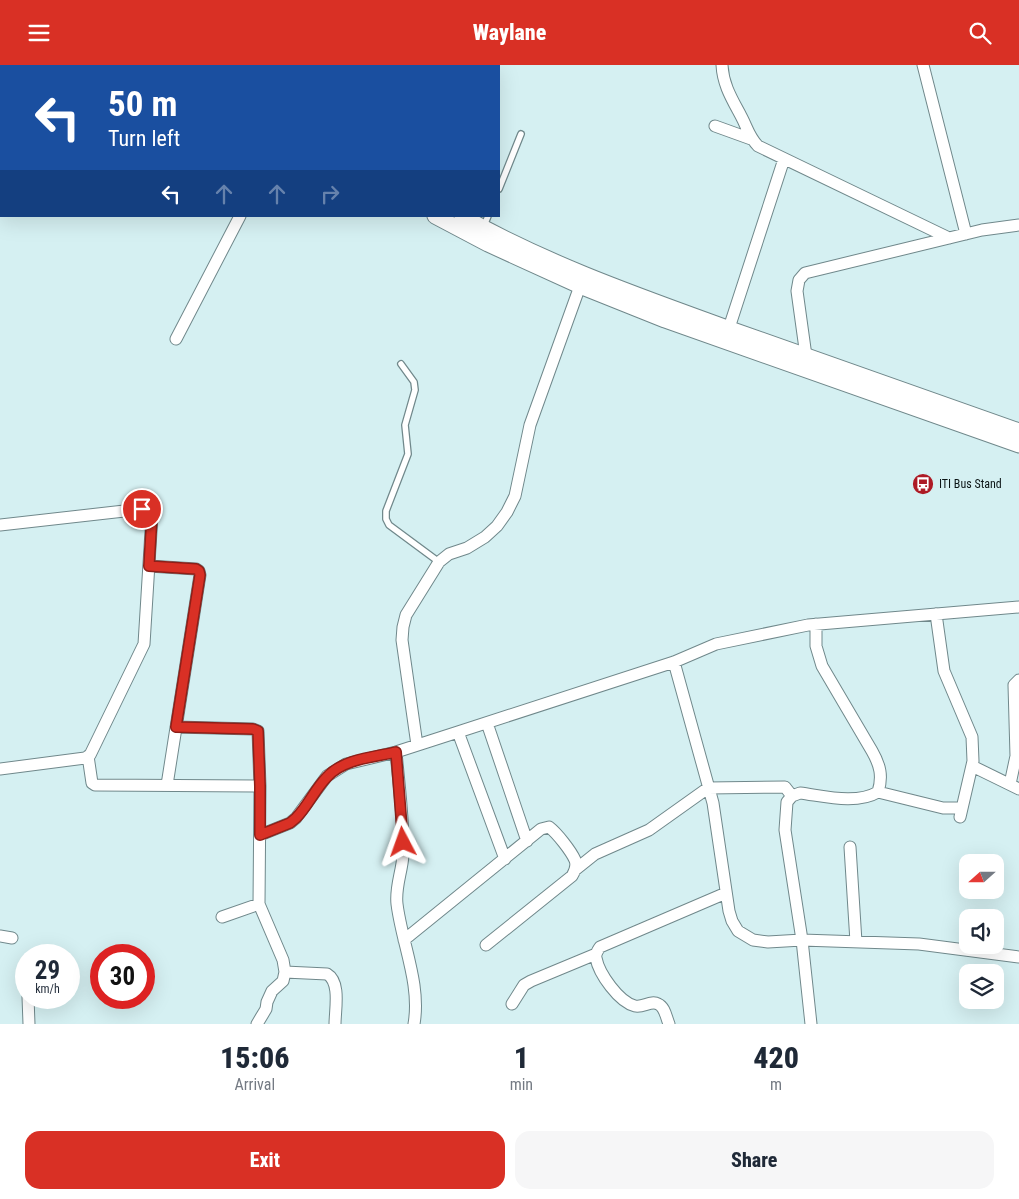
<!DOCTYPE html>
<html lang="en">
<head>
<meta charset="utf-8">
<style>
	:root { --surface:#fff; --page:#f6f6f7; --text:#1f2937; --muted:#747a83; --accent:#d93025 }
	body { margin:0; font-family:"Roboto Condensed",sans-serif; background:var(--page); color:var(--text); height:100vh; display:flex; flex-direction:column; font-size:19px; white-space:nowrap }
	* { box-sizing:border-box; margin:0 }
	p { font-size:16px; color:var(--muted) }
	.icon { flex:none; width:28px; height:28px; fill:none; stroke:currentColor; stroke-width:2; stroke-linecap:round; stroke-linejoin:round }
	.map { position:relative; height:959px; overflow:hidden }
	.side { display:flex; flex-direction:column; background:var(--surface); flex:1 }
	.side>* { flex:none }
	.hud { position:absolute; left:0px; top:0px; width:500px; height:152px; box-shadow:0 5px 20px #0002; background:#1a4fa0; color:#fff; overflow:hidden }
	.needle { width:32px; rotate:249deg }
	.controls { position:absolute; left:959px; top:789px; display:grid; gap:10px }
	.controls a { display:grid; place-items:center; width:45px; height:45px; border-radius:10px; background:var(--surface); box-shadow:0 5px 20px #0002; font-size:25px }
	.speed { position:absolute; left:15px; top:879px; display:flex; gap:10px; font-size:25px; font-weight:700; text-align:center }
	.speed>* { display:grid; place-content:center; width:65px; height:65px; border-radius:50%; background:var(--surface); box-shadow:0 5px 20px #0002; line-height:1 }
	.speed small { font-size:12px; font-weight:400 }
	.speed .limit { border:8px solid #d22; background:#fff; color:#111 }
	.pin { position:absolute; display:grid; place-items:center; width:42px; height:42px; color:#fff; margin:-21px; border:2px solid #fff; border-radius:50%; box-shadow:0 1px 5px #0007 }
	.me { position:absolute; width:55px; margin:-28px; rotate:356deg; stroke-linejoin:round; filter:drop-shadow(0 0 4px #0008) }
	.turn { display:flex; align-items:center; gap:18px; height:105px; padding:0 25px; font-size:22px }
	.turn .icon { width:65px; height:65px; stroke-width:2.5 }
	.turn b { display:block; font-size:35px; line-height:42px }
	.lanes { display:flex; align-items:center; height:48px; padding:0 25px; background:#0003; justify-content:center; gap:25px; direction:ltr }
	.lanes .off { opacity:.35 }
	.eta { display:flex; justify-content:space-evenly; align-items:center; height:85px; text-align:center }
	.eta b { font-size:30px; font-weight:800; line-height:35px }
	.action { display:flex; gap:10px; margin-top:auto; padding:10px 25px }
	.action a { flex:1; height:58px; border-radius:15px; background:var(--accent); color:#fff; font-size:20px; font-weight:800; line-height:58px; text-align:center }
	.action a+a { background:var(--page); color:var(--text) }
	header { display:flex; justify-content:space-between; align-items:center; height:65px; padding:0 25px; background:var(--accent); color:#fff; font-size:22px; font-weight:800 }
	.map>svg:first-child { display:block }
</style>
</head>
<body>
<header><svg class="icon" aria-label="menu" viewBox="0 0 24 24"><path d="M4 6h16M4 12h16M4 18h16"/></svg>Waylane<svg class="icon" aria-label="search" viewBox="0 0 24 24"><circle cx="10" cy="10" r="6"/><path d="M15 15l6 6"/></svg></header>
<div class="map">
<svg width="1019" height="959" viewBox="0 0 1019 959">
	<rect width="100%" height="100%" fill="#d5f0f2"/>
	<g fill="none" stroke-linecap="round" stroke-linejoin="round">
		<g stroke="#70888b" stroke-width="8">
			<path id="service" d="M51,0l1,1
				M499,124l22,-55
				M484,161l4,-10
				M401,299l13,18 1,8 -10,35 3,29 -22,57v8l3,6 50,37"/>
		</g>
		<g stroke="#70888b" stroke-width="13">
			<path id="minor" d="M431,0v1
				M722,0c1,20 10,34 19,51 6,11 8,21 17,30l191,92
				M923,0l43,169
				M715,61l36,13
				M0,113h1
				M729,263l55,-169
				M176,274l64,-123
				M806,291l-9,-65 2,-11 6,-7 177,-43 37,-5
				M0,460l142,-16 10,6 -8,129 -54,111 -5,3 -85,11
				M149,501l47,3 3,2 1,4 -33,210
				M936,549l8,57 28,66 1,24 -13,56
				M674,597l39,141 16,108 3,10 6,10 15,9 15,2 34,-2 117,4 100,13
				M487,658l40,118
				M176,662l77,2 5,2 2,55 -1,118 24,56 2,12 -2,9 -11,10 -5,11 -1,7 -9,15
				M458,667l47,127
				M417,680l-15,-105 1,-13 3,-12 33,-53 10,-8 18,-6 18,-11 12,-11 10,-14 8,-16 15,-71 50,-139
				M396,687c3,34 8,69 7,103 -1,17 -8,32 -6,49 5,40 24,80 17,120
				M88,691l4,27 3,2 165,1
				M972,701l47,23
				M1010,719l6,-28 -2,-71 5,-5
				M878,727l65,16h19
				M260,770l30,-12 6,-5 31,-42 19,-12 50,-12 62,-20 216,-70 42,-18 92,-19 211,-18
				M850,782l6,95
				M575,805l20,-16 54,-24 59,-42 77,-1 7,9
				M222,852l37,-13
				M0,871l12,2
				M404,875l137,-111 8,-2c8,6 22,24 26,33 2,5 0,11 -3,16l-86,69
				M285,907l42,2c14,8 8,36 8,50
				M28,932l1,27
				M512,939l12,-19 7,-4 65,-27
				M669,959c-3,-7 -4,-17 -11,-20 -7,-4 -15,4 -23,2 -16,-4 -36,-32 -39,-48 -1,-4 2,-8 4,-11l126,-54
				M811,959l-9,-84 -17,-110 2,-28 5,-6 8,-3c24,3 56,12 78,-1 5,-16 2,-27 -6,-41l-50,-85 -6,-20v-22"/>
		</g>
		<g stroke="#70888b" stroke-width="17">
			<path id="tertiary" d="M167,0l2,1
				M191,0l2,1
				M435,151l53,28 92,42 85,34 354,125
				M462,151c85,48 177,80 268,113 97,34 193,68 289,102"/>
		</g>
		<use href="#service" stroke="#fff" stroke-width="5.5"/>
		<use href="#minor" stroke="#fff" stroke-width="11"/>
		<use href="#tertiary" stroke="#fff" stroke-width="15"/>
	</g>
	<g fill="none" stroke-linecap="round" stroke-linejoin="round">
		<g stroke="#8d1f18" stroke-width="12">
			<path id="route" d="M142,444l10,6 -3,51 47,3 3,2 1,4 -24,152 77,2 5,2 2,55v49l30,-12 6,-5c12,-12 19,-29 31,-41 16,-18 47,-20 69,-25l7,90"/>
		</g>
		<use href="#route" stroke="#d93025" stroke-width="9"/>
	</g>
	<defs>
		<g id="bus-disc" transform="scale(1.125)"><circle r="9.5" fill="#ad1a25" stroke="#d5f0f2"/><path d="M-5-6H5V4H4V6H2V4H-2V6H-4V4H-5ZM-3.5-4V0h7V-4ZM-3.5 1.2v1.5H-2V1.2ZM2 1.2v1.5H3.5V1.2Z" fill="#fff"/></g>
	</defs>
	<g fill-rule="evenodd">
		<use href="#bus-disc" x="923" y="419"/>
	</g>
	<g text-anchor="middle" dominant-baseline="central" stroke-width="4" stroke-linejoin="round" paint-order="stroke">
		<g font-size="12" fill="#0c1516" stroke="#d5f0f2" text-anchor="start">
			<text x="939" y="419">ITI Bus Stand</text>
		</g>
	</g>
</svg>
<div class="controls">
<a><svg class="needle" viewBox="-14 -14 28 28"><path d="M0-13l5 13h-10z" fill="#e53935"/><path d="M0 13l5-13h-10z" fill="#747a83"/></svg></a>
<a><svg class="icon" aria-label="sound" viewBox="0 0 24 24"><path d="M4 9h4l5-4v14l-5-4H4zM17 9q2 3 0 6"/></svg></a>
<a><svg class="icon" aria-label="layers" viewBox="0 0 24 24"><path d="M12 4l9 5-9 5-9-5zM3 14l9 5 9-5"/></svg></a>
</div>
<div class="speed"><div>29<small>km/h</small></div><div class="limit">30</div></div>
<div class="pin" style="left:142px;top:444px;background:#d93025"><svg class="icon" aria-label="arrive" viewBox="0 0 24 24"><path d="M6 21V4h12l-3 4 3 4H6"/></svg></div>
<svg class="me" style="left:403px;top:777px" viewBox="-20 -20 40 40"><path d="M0-17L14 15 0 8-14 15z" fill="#d93025" stroke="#fff" stroke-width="4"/></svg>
<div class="hud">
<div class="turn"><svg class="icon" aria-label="left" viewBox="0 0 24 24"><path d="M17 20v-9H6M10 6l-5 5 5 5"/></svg><div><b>50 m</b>Turn left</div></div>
<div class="lanes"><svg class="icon" aria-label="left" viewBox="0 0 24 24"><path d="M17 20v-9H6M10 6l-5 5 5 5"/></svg><svg class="icon off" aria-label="ahead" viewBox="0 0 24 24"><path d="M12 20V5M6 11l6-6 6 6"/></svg><svg class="icon off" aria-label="ahead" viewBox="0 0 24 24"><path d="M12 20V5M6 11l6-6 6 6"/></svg><svg class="icon off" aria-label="right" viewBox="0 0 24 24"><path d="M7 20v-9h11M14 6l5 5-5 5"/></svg></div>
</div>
</div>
<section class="side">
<div class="eta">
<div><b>15:06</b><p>Arrival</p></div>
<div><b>1</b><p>min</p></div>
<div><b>420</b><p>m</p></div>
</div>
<div class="action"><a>Exit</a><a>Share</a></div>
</section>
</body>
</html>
